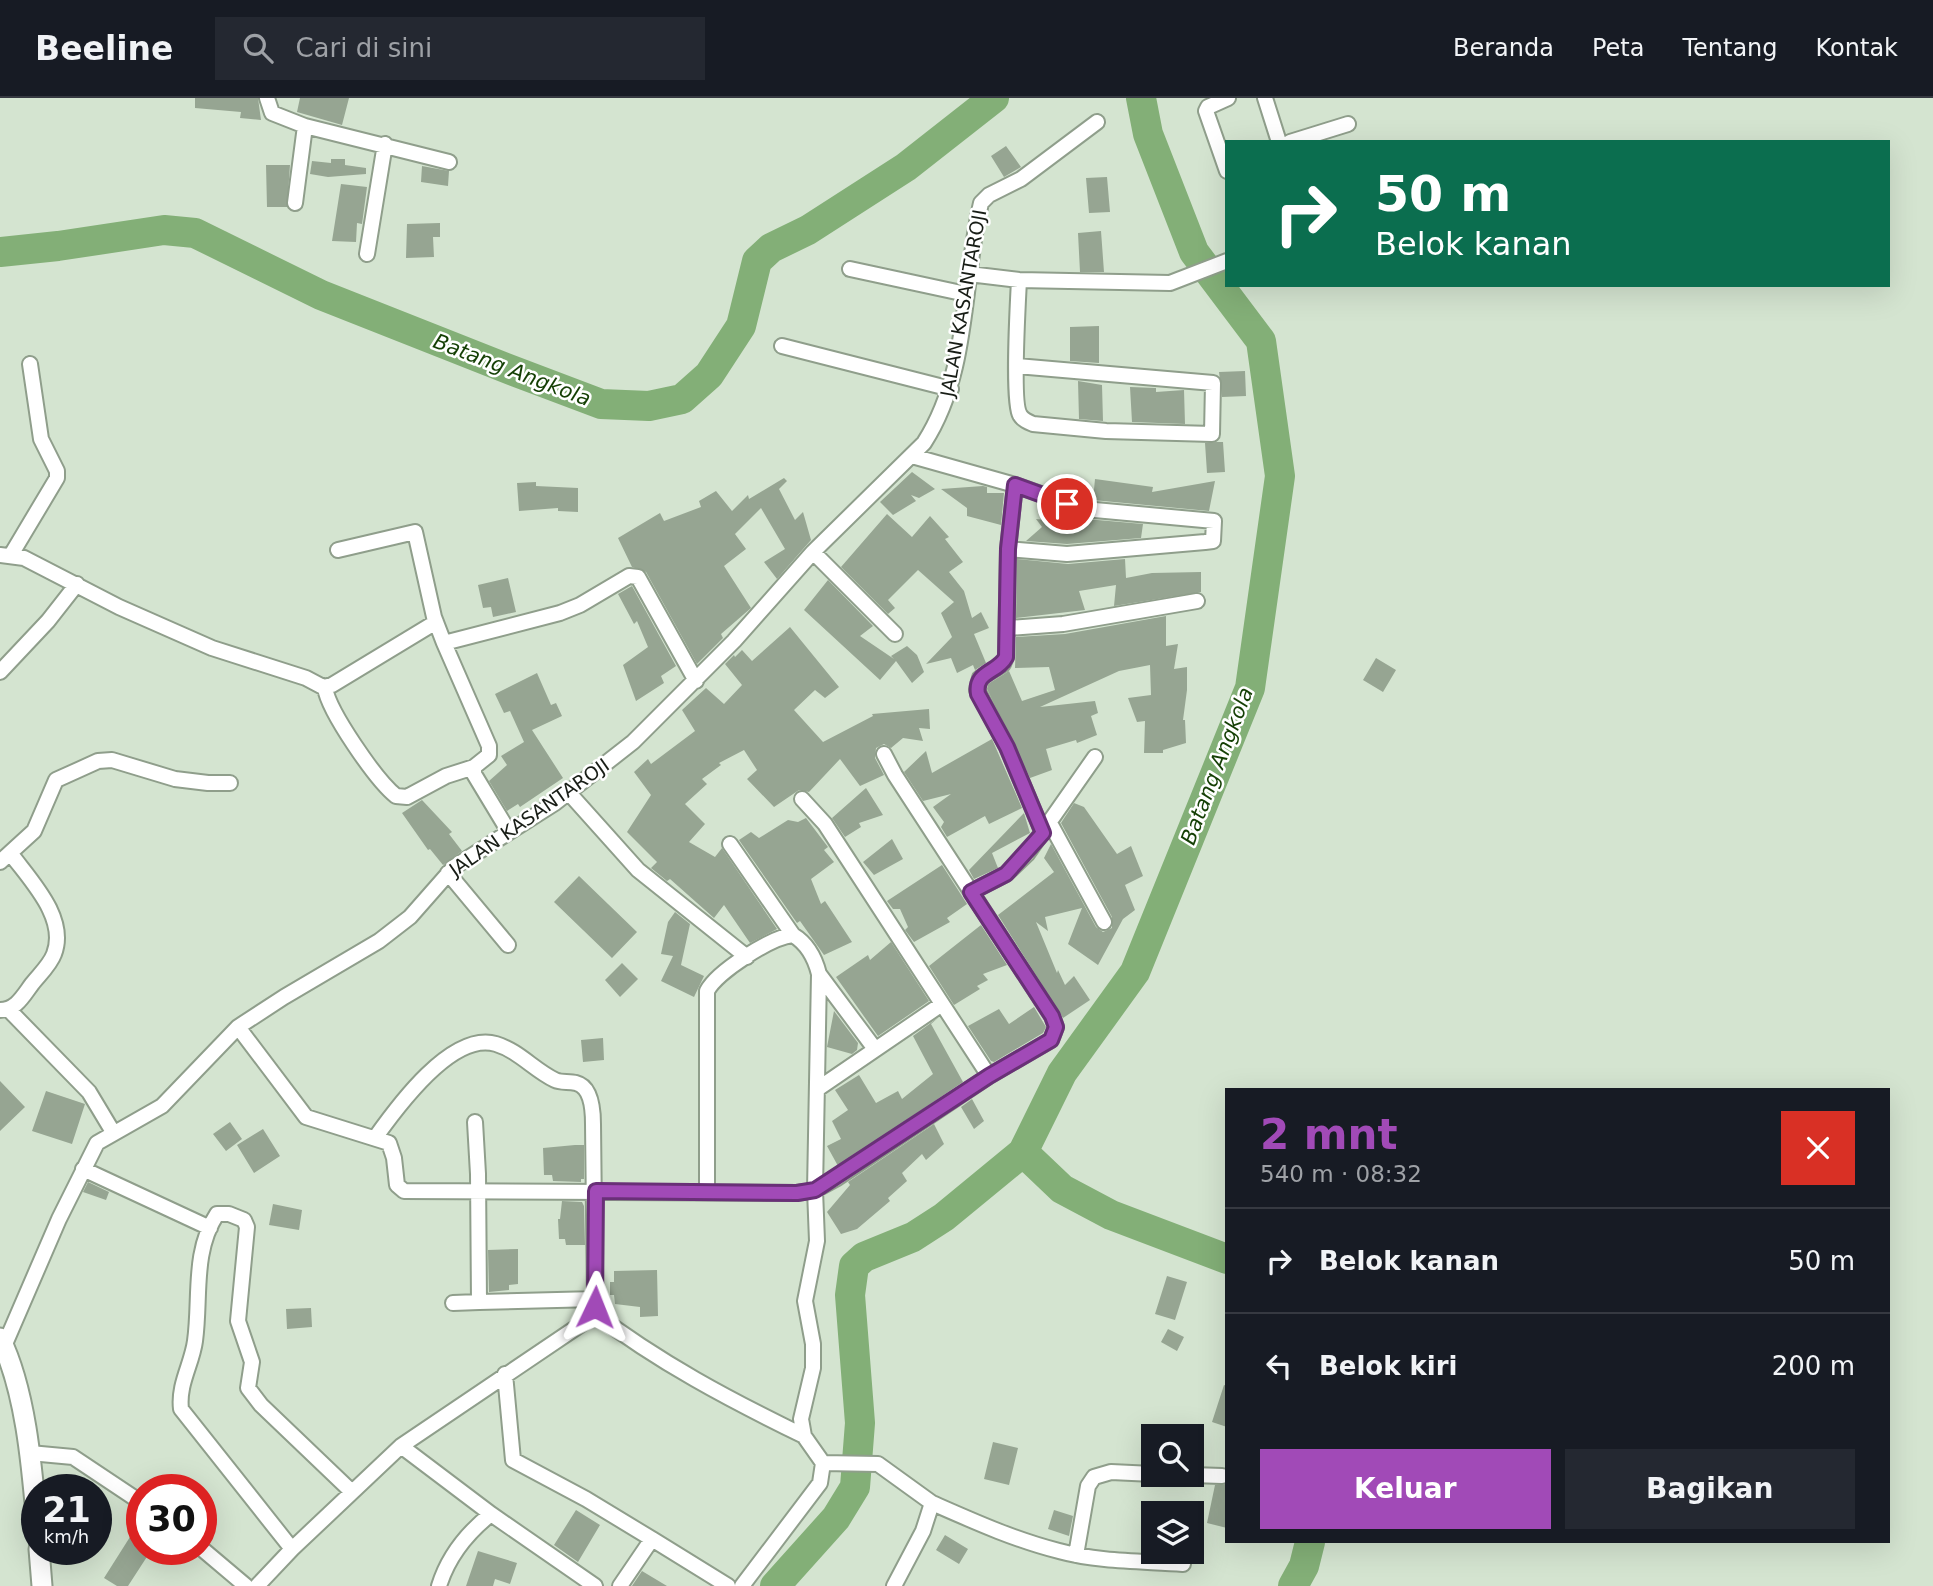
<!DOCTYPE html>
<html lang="id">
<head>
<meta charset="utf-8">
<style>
	:root { --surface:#171b24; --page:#242831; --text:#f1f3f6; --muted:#9ea1a6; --line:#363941; --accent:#a14ab7 }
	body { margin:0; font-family:"DejaVu Sans",sans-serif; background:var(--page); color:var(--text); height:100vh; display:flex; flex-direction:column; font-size:26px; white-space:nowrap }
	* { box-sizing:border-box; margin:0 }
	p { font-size:23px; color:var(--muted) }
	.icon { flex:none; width:38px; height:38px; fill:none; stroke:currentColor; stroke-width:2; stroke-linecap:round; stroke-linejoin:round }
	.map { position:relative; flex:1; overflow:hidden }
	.panel { position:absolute; left:1225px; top:990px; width:665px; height:455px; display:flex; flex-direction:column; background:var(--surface); border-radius:0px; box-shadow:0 7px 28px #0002 }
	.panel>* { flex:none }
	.top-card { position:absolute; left:1225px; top:42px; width:665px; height:147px; border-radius:0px; box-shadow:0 7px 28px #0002; background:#0b6e4f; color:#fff; overflow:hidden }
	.tools { position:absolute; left:1141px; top:1326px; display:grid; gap:14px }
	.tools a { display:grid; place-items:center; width:63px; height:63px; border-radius:0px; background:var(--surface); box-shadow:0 7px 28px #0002; font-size:35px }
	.speed { position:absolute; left:21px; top:1376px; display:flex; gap:14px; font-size:35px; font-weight:700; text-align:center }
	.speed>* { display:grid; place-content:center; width:91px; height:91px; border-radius:50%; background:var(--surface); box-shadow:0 7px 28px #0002; line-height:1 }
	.speed small { font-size:18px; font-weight:400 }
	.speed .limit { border:10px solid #d22; background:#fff; color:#111 }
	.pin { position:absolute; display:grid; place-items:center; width:60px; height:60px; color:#fff; margin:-30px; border:4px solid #fff; border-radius:50%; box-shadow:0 2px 7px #0007 }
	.me { position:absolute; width:77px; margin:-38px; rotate:2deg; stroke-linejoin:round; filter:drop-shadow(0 0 5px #0008) }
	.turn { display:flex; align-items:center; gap:24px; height:147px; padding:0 35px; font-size:32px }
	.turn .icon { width:91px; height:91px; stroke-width:2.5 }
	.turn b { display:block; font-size:49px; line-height:60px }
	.round { display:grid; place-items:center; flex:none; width:74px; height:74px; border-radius:0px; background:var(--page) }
	.headline { display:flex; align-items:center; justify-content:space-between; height:119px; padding:0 35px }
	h1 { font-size:42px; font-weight:800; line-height:52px; color:var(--accent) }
	.cta { display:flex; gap:14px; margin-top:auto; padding:14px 35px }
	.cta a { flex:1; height:80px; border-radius:0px; background:var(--accent); color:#fff; font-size:28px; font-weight:800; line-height:80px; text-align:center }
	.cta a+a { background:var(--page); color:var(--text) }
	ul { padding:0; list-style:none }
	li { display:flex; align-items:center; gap:21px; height:105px; padding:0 35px; border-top:2px solid var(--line) }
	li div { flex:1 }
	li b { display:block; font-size:26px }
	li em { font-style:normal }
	header { display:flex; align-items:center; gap:42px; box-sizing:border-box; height:98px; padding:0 35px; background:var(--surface); border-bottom:2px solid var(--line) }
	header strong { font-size:33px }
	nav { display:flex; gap:38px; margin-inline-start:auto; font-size:24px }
	.search { width:490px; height:63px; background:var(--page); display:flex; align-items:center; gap:18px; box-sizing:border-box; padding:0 24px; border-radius:0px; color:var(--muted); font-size:26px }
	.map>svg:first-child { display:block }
</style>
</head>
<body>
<header>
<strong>Beeline</strong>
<div class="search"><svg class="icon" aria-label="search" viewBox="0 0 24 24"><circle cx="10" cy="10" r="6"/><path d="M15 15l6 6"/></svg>Cari di sini</div>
<nav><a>Beranda</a><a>Peta</a><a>Tentang</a><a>Kontak</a></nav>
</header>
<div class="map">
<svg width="1933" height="1488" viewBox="0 0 1933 1488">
	<rect width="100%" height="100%" fill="#d4e4d0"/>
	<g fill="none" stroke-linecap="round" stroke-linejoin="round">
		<path stroke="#83af77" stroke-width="30" d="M0,154l58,-6 106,-16 31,3 126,62 190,75 90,34 48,2 33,-7 27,-24 32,-49 16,-65 14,-13 37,-18 98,-63 88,-69
			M1023,1054l39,37 49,26 116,44
			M775,1488l61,-68 19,-31 5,-64 -10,-128 4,-29 10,-9 49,-20 31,-20 79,-65 39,-79 73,-101 115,-284 30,-212 -19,-135 -67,-89 -46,-118 -7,-36
			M1293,1488l11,-20 6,-24"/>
	</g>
	<path fill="#96a592" d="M195,0h63l3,22 -21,-2 1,-6 -46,-4z
		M300,0h49l-7,27 -45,-13z
		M1006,48l15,21 -17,10 -13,-21z
		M331,61h14v6l21,3v6l-38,3 -18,-3 2,-13 19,2z
		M266,67h24l-3,42h-20z
		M422,68l27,5 -1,15 -27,-4z
		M1107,79l3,35 -21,1 -3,-35z
		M341,86l26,3 -5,37 -5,-1 -1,19 -24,-1z
		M440,125v14h-7l1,20 -28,1 1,-34z
		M1101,133l3,41h-24l-2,-39z
		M1099,228v37l-29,-2v-34z
		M1245,273l1,25 -24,1 -3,-25z
		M1078,283l24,4 1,36 -24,-2z
		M1130,289l26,1v4l28,-2 1,34 -53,-2z
		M1217,344h6l2,30 -18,1 -2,-30z
		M912,374l23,17 -16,9 -8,-3 5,6 -23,14 -13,-13z
		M784,380l3,3 -8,8 16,31 8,-8 8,28 -34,39 -13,-17 21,-13 -24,-41 -26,26 11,15 -22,17 27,42 -30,26 2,4 -26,26 -51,-92 -14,-5 -14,-29 42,-25 4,8 37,-14 -2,-6 17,-10 16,20 16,-16 1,4z
		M1095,381l58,8 -1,5 63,-11 -6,30 -116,-11z
		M536,384v4l42,2v24l-20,-1v-3l-39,3 -2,-28z
		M983,388l4,1v6h17l-3,32 -34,-9v-8l-26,-19z
		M887,416l25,23 18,-21 19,21 -4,2 18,23 -14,10 15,19 8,27 9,-6 8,16 -15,6 12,29 -11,7 -2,-5 -16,8 -6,-15 -25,6 26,-27 -11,-24 13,-11 -36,-32 -30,30 7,8 -7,6 -47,-47z
		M1036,421l31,3 19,-3 57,5 -2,14 -74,6 -41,-3 16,-14z
		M1017,461l51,5 57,-5 1,19 26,-5 49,-1v20l-87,14 2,-21 -37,6 6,19 -69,8z
		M508,480l8,34 -23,5 -2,-10 -8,1 -5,-23z
		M828,482l45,46 -13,10 34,23 -3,-3 16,-10 10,9 7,17 -12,11 -16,-22 -16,19 -76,-70z
		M632,488l44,80 -15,10 3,7 -28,18 -13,-36 25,-18 -11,-26 -3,3 -16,-30z
		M1166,518v30l12,-2 -4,25 13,-2v23l-4,30h2l1,23 -23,7v3h-19l1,-32 -8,1 -9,-24 23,-3 -1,-30 -31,6 -79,36 55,-6 3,12 -7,3 6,19 -20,8 -1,-3 -30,9 6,21 -22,8 -43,-89 1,-5 21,-13 13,30 33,-11 -6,-23 -34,1 1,-31 49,-3z
		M790,529l49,60 -14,11 -10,-8 -21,20 29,32 50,-26 -1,-2 57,-5 1,20 -11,-1 4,13 -20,-3 -12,10 -7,-4 -8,4 -1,10 9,17 -24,11 -20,-27 -31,33 -10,-2 -25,17 -27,-28 10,-9 -13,-20 -25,13 2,2 -19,14 5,5 -22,20 20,20 -16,18 26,15 7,-9 55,81 -27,14 -26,-38 -10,13 -44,-39 -3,2 -16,-13 6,-6 -30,-30 24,-37 -17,-23 14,-13 3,5 44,-33 -13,-21 24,-22 18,16 18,-19 -17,-21 9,-9 1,2 7,-7 10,11z
		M1376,560l20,12 -13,22 -20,-12z
		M537,575l14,32 5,-2 6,13 -30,14 31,48 -43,29 -2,-3 -11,7 -18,-30 18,-16 -6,-9 23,-14 -14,-31 -6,2 -9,-19z
		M992,641l30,69 -33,16 -4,-8 -38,21 -6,-10 3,-5 -11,-15 18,-13 -28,7 -19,-29 22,-21 6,22z
		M866,690l17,27 -24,8 2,4 -16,10 -13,-19z
		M422,702l30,32 -3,2 13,17 -19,14 -13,-16 -2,1 -26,-37z
		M1074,705l10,4 33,47 14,-8 12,30 -18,9 10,25 -12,9 -25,46 -30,-21 14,-36 -37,9 3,14 -12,-9 21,51 1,-3 7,15 9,-9 16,24 -27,18 -65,-103 56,-43 -10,-14 7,-14 45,83 7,5 9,-4v-11l-51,-94z
		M1024,715l6,20 -38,20 6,15 -24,11 -5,-9z
		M806,720l22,29 -4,3 10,12 -23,17 10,25 4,-3 27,41 -28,13 -24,-34 -3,2 -58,-83 12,-8 8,6 29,-18 10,2z
		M892,741l11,20 -29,16 -11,-13z
		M942,767l25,39 -20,14 3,4 -36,20 -9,-12 3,-3 -8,-18h-7l-6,-8z
		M579,778l58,56 -25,26 -58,-56z
		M675,814l15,12 -9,41 23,11 -10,21 -33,-16 12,-25 -12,-2 7,-32z
		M981,827l26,40 -24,9 5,6 -11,6 3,3 -26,16 -25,-39z
		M891,844l38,59 -51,35 -42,-59 32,-22 2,5z
		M622,865l16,16 -18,18 -15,-17z
		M1034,909l12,20 -3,6 -49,29 -3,-1 -23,-35 31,-17 10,15z
		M834,913l24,32 -1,7 -5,4 -25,-7z
		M939,919l-8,7 32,58 -125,84 -11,-20 14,-7 -9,-18 16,-11 -13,-20 24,-15 17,28 22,-12 4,8 31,-25 -20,-38z
		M603,940l1,22 -21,2 -2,-22z
		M0,983l25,26 -25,24z
		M46,993l39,13 -13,40 -40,-13z
		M972,1001l12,22 -10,8 -13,-22z
		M230,1024l12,17 -16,12 -13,-17z
		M934,1026l10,20 -18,16 -4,-6 -20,19 5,8 -19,17 2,3 -33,28 -16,5 -14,-22 23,-27 -2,-3z
		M263,1031l17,27 -26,17 -17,-28z
		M575,1047h9v34h-3v3l-28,-1 -1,-6h-8l-1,-27z
		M88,1084l21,10 -3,8 -23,-8z
		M562,1103l20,1 2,4 1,39h-19l-1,-6h-6l-1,-20h2z
		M273,1106l29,6 -3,20 -30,-5z
		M518,1151v35l-9,1v5l-20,2 -1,-42z
		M657,1172l1,46 -18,1v-10l-25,-3 -1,-9h-4v-13h4v-11z
		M1167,1178l20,6 -12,38 -20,-6z
		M311,1210l1,19 -25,2 -1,-20z
		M1168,1231l16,8 -7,14 -16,-9z
		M1224,1287l3,1v41l-15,-5z
		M993,1344l25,6 -9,37 -25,-6z
		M1227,1386v44l-20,-5 8,-38z
		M576,1412l24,15 -22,37 -24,-17z
		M1054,1412l19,6 -4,20 -21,-7z
		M142,1420v31h10l-24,37h-11l-13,-8z
		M945,1437l23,14 -9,15 -23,-14z
		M478,1453l39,12 -7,21 -15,-5 -2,7h-27z
		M642,1473l25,15h-35z"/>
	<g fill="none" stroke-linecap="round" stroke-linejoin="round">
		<g stroke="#8f9e8b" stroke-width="18">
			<path id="minor" d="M267,0l5,15 33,13 144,36
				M1265,0l14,44
				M1290,44l58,-18
				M1227,73l-21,-60 2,-4 20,-9
				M295,105l10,-77
				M367,156l18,-110
				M850,171l116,25
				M969,176l50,6 151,3 57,-22
				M782,248l169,43
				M1017,268l196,17 -1,51 -106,-3 -73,-7c-5,-2 -10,-4 -13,-9 -8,-12 -2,-115 -1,-135
				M912,358l103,29 -7,64 -2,108 -3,7 -23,14 -3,12 30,57 36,86
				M1008,451l59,5 138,-12 8,-1 1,-20 -130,-12 -69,-24
				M338,452l77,-18 19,85 10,26 116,-30 20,-8 49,-29 9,1 58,104
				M813,454l82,82
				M0,457l24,3 95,49 93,41 94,30 17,9 9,-2 104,-63
				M11,457l46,-77v-7l-16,-32 -11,-75
				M1008,530l55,-4 134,-23
				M444,545l45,103v9l-15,12v7l35,58
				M0,574l48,-51 29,-37
				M325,590c4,24 51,92 71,108l11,1 39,-21 28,-9
				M569,695l69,77 109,87
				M802,701l23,25 164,252
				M1050,725l54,99
				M730,746l63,91
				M0,764l34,-31 22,-51 42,-19 14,-1 63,19 33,4h22
				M448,775l60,72
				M971,794l35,-18 21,-20 68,-97
				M819,876l56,75
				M0,912c16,0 23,-14 32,-26 7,-9 18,-19 22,-30 14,-36 -24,-74 -43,-100
				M9,912l80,82 24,40
				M238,929l68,90 83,26 5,15 3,27 7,6 393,2 18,-3 22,-12 152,-102 62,-36 5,-13 -4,-11 -157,-241 -11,-21
				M819,990l123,-84
				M475,1024l3,52 1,128 117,-3
				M83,1071l127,59
				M707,1093v-200c10,-19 64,-54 86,-56 15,9 22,23 26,39l-4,216 2,51 -12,60 8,43v24l-12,51 3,17 19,27 -3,20 -78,103
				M453,1205l26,-1
				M593,1214c65,50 137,88 211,124
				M2,1253l57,-132 38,-76 65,-37 76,-79 46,-30 95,-56 31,-24 44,-50 101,-64 78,-61 101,-101 79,-89 111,-109c46,-71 38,-161 57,-240l8,-8 32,-16 76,-57
				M505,1276l8,86 73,39 66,40
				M401,1348l90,68
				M30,1355l43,4 69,46
				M823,1365l55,1 54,39 -9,28 -29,55
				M1192,1377l30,1
				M932,1405c41,18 83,37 127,48 40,11 83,10 124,13
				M201,1450l45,38
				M292,1451l-111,-140c-3,-25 11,-45 14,-68 6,-43 -3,-89 22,-127h12l15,6 3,7 -9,94 14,41 -4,26 13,17 91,87
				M1076,1457l12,-69 6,-9 17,-5 42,2
				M257,1488l35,-37 109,-103 185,-125 9,-15 -2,-182c0,-13 -1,-37 -17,-41 -7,-2 -15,0 -21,-3 -21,-10 -36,-29 -59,-36 -44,-13 -99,63 -121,94
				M439,1488c9,-29 28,-53 52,-72l104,72
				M620,1488l32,-47 76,47"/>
		</g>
		<g stroke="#8f9e8b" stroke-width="23">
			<path id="secondary" d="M0,1240c26,53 32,130 37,188
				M39,1451l3,37"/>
		</g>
		<use href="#minor" stroke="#fff" stroke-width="14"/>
		<use href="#secondary" stroke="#fff" stroke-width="19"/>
	</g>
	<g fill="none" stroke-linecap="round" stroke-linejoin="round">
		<g stroke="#693077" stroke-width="18">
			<path id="route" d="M595,1209l1,-116 201,2 18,-3 174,-114 62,-36 5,-13 -4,-11 -81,-124 35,-18 37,-41 -36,-86 -29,-53c-4,-23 20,-21 28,-37l2,-108 7,-64 52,19"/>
		</g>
		<use href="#route" stroke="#a14ab7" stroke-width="12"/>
	</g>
	<g text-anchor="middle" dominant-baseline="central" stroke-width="5" stroke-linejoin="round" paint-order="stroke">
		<g font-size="19" fill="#181d16" stroke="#fff">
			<text transform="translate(963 205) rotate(-80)">JALAN KASANTAROJI</text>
			<text transform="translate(529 719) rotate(-35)">JALAN KASANTAROJI</text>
		</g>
		<g font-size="21" font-style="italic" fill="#143f04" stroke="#fff">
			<text transform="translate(512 272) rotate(21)">Batang Angkola</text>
			<text transform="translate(1217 668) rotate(-69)">Batang Angkola</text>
		</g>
	</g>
</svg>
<div class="tools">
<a><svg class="icon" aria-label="search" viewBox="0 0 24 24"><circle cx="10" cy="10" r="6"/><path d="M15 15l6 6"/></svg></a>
<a><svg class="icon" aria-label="layers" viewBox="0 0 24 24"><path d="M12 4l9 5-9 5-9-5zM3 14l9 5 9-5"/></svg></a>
</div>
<div class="speed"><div>21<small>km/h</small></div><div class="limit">30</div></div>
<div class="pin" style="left:1067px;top:406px;background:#d93025"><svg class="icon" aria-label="arrive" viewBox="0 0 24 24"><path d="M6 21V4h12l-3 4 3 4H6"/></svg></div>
<svg class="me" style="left:595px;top:1209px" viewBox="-20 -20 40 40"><path d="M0-17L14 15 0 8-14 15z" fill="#a14ab7" stroke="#fff" stroke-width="4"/></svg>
<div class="top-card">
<div class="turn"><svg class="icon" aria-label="right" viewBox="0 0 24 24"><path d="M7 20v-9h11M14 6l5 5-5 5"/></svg><div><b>50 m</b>Belok kanan</div></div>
</div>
<section class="panel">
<div class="headline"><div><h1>2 mnt</h1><p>540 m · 08:32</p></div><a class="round" style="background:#d93025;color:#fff"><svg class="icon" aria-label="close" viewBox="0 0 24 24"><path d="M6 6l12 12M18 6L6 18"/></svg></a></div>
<ul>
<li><svg class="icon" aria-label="right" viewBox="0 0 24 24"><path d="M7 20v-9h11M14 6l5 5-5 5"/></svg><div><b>Belok kanan</b></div><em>50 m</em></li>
<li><svg class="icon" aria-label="left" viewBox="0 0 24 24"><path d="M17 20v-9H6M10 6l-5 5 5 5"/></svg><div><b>Belok kiri</b></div><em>200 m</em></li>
</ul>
<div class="cta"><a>Keluar</a><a>Bagikan</a></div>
</section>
</div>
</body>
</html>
